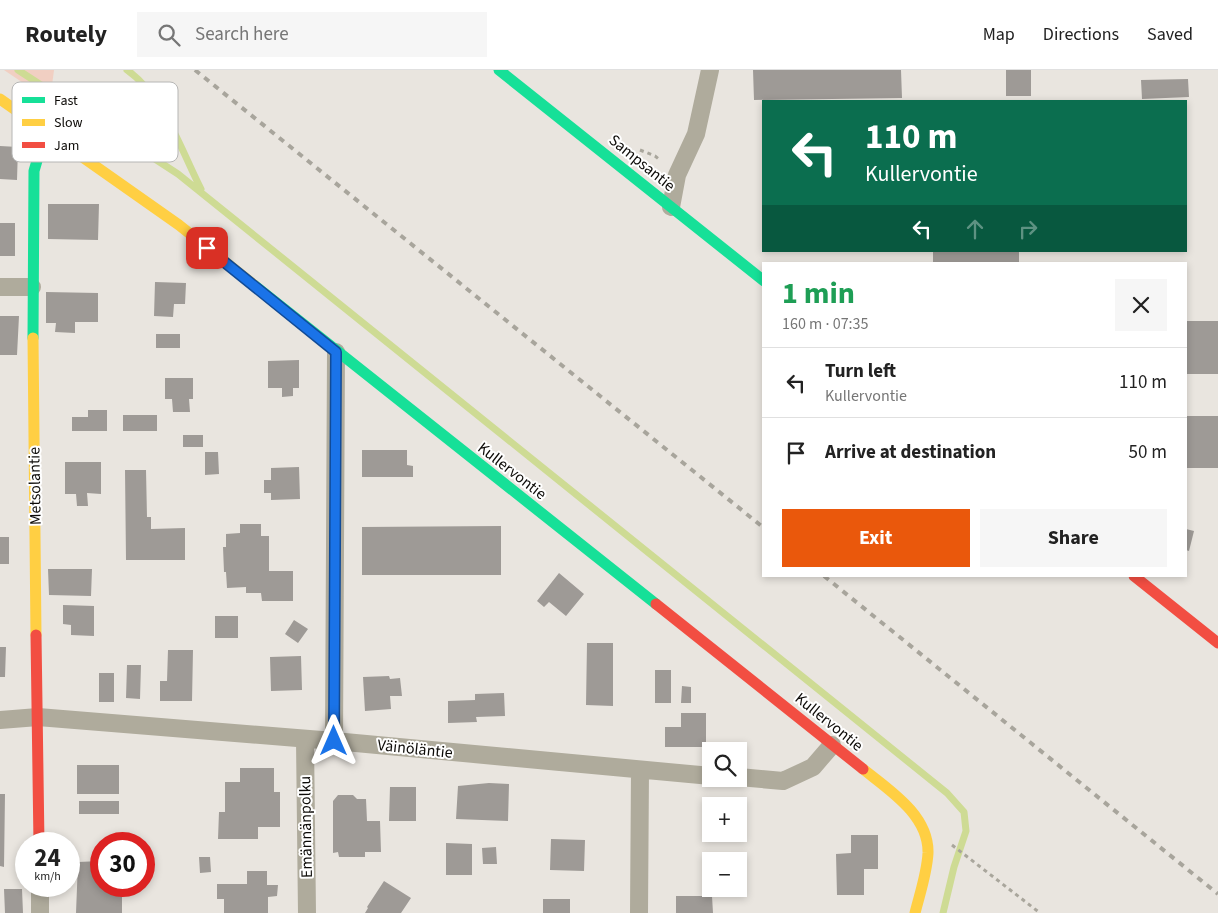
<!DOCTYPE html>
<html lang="en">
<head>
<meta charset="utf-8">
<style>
	:root { --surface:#fff; --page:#f6f6f6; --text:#222; --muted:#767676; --line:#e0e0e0; --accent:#ea580c }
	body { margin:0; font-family:"Source Sans 3",sans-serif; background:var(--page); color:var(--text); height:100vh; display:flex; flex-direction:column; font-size:19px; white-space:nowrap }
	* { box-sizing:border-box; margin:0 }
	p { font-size:16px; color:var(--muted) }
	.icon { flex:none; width:28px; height:28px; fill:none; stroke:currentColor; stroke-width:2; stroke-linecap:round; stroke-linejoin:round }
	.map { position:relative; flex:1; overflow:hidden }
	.details { position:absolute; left:762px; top:192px; width:425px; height:315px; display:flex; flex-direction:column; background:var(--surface); border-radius:0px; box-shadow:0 2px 8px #0003 }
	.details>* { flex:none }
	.hud { position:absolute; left:762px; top:30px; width:425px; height:152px; border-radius:0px; box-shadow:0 2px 8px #0003; background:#0b6e4f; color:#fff; overflow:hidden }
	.fabs { position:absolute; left:702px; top:672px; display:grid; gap:10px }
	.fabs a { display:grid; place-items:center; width:45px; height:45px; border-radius:0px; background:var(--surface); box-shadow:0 2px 8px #0003; font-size:25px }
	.speed { position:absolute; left:15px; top:762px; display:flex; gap:10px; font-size:25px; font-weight:700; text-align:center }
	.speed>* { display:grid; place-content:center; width:65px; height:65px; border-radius:50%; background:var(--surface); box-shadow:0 2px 8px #0003; line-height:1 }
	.speed small { font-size:12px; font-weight:400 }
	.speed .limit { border:8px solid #d22; background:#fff; color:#111 }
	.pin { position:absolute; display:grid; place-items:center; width:42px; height:42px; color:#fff; margin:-21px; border-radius:10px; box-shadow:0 2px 8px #0006 }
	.me { position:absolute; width:55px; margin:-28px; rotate:0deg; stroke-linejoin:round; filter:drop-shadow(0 0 4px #0008) }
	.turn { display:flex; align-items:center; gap:18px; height:105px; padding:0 20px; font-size:22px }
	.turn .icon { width:65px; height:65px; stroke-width:2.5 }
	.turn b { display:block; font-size:35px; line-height:42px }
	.lanes { display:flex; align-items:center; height:48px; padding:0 20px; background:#0003; justify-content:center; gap:25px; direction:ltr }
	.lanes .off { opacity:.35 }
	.round { display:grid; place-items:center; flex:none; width:52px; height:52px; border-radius:0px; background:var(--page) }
	.overview { display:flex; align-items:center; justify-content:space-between; height:85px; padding:0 20px }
	h1 { font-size:30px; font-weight:700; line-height:38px; color:#1e9e55 }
	.button { display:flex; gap:10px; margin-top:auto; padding:10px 20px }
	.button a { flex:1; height:58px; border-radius:0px; background:var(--accent); color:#fff; font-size:20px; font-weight:700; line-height:58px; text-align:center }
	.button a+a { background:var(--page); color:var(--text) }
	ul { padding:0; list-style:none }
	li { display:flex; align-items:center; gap:15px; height:70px; padding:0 20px; border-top:1px solid var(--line) }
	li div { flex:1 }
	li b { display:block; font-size:19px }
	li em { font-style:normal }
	header { display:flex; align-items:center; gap:30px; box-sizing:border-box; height:70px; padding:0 25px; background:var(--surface); border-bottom:1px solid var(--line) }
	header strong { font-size:24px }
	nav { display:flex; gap:28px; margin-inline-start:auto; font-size:18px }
	.search { width:350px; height:45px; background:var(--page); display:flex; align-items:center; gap:12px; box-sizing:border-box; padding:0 18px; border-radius:0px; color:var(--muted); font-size:19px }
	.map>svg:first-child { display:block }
</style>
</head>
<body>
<header>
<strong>Routely</strong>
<div class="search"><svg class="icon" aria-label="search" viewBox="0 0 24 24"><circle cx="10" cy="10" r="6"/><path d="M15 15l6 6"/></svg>Search here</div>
<nav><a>Map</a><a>Directions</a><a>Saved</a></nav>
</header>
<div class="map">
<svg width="1218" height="843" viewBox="0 0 1218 843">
	<rect width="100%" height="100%" fill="#e9e5df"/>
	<path fill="#f1cfc2" d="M4,0h50l-4,31z"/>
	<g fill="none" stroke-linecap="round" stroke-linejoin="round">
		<path stroke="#cedb94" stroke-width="7" d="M18,0l160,104 769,619 17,19 2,19 -12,36 -11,46
			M127,0c37,26 54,80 74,119"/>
	</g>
	<path fill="#9e9a96" d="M753,0h148l1,28 -148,2z
		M1006,0h25v26h-25z
		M1188,9l1,18 -47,2 -1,-19z
		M0,76l18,1 -1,33 -17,-1z
		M48,134h51l-1,36 -50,-1z
		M0,153h15v33h-15z
		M933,181h86v13h-86z
		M155,212l31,1 -1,21h-11l-1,13 -19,-1z
		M46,222l52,1v29h-23v11l-20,-1 1,-9h-10z
		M0,246h19l-2,39h-17z
		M1186,251h32v53h-32z
		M156,264h24v14h-24z
		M299,290v28h-6v8l-11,1v-9h-14v-27z
		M165,308h28v21h-4l1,13h-17l-1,-13h-7z
		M88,340h19v21h-35v-14h16z
		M123,345h34v16h-34z
		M1186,346h32v52h-32z
		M183,365h20v12h-20z
		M362,380h45v15l6,1v11h-51z
		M205,382h13l1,22 -14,1z
		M65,392h36v32l-14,-1 1,13h-11l-1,-12h-11z
		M299,397l1,32 -29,1v-7h-7v-13h7v-12z
		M125,400h21l1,47h4v12l34,-1v32h-59z
		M240,454h21v12h8v35h24v30h-31l-1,-8h-15v-6l-19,1 -1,-16h-2l-1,-25h3v-13l14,-1z
		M501,456v49h-139v-48z
		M1186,459l8,2 -5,20 -3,-1z
		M0,467h9v27h-9z
		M48,499h44l-1,27 -42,-1z
		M559,503l25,21 -18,22 -17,-14 -5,5 -7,-6z
		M63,535l31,1v30l-23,-1v-10l-8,-1z
		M215,546h23v22h-23z
		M294,550l14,9 -10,14 -13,-9z
		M587,573h26v63l-27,-1z
		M0,577h6l-1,30h-5z
		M168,580h25l-1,51h-32v-20h7z
		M301,586l1,34 -31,1 -1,-34z
		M127,595h14l-1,34 -14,-1z
		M655,600h16v33h-16z
		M99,603h15v29h-15z
		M389,606l1,3 10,-1 2,18h-12l1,13 -26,2 -2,-34z
		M682,616l9,1v16h-10z
		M504,623l1,23 -29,1 1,5 -29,1v-22l27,-1v-6z
		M681,643h25v34h-41v-20h16z
		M77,695h42v29h-42z
		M240,698h34v24h6v35h-22v12h-40l1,-27h6v-30h15z
		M489,713l20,1 -1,37 -52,-2 2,-33z
		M390,717h26v34h-27z
		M0,724h5l-1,73 -4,-1z
		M338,725h15l4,4h9l1,22h13l1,31h-16v5h-26l-1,-5 -5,1v-52z
		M79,731h40v13h-40z
		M851,765h27v34h-14v26h-27l-1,-41 15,-1z
		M551,769l34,1 -1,31 -34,-1z
		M446,773l26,1v31h-26z
		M496,777l1,17h-14l-1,-16z
		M199,787h11l1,15 -11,1z
		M101,791v25l21,1v26h-46l2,-51z
		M247,801h20v14h11l-1,11 -9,1v16h-44v-14h-7v-15h30z
		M384,811l27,17 -10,15h-36l3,-5 -1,-1z
		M4,819h18l1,24h-18z
		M676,826h36l1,17h-37z
		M543,829h27v14h-27z"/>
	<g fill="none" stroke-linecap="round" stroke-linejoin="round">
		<path stroke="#a9a69c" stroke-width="3" stroke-dasharray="4 4" stroke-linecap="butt" d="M640,80l15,6 6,5
			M952,775l88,68"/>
		<path stroke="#afab9c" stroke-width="18" d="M671,137l6,-32 19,-41 14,-64
			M0,217h32
			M0,650l38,-3 296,24 377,35
			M305,670l2,173
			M334,671l2,-389
			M739,707l44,4 30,-14 19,-22
			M40,816v27
			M639,843l1,-142"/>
		<path stroke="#16e098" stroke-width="11" d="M499,0l265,211
			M254,215l402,319
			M33,268l1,-167 12,-41"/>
		<path stroke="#ffcf43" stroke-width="11" d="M0,29l179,126 75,60
			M33,268l3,297
			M863,699c26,21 66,46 65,84 -1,20 -8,40 -13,60"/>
		<path stroke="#f24e42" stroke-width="11" d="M1134,506l84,67
			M656,534l207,165
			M36,565l3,209"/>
		<path stroke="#a8a59c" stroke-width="4" stroke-dasharray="6 6" stroke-linecap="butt" d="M195,0l569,458
			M824,506l394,318"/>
	</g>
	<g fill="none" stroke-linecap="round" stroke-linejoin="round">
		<g stroke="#114b97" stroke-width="12">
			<path id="route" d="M207,178l129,104 -2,389"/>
		</g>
		<use href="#route" stroke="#1a73e8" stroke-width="9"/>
	</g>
	<g text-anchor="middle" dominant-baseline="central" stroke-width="4" stroke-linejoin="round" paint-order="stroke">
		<g font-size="16" fill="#0d0b08" stroke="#fff">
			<text transform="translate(642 93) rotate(39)">Sampsantie</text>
			<text transform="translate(512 401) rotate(38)">Kullervontie</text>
			<text transform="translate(35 416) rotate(-91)">Metsolantie</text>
			<text transform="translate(829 652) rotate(39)">Kullervontie</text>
			<text transform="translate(415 679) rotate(6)">Väinöläntie</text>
			<text transform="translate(306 757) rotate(-91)">Emännänpolku</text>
		</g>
	</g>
	<rect x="12" y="12" width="166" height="80" rx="8" fill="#fff" stroke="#b6b6b5" stroke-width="1"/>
	<rect x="22" y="27" width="23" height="6" fill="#16e098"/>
	<rect x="22" y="49" width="23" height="7" fill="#ffcf43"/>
	<rect x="22" y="72" width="23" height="6" fill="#f24e42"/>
	<g font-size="14" fill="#0d0b08">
		<text x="54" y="35">Fast</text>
		<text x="54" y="57">Slow</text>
		<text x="54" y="80">Jam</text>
	</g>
</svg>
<div class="fabs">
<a><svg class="icon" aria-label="search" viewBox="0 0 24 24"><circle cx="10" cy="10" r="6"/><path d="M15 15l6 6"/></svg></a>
<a>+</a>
<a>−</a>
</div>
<div class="speed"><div>24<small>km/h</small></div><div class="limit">30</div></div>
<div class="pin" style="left:207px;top:178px;background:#d93025"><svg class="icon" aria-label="arrive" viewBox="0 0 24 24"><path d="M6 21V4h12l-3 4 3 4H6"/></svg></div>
<svg class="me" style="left:334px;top:671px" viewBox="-20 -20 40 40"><path d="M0-17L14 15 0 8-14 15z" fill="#1a73e8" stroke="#fff" stroke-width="4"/></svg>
<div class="hud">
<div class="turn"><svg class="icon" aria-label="left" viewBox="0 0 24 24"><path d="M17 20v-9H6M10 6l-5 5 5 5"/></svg><div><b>110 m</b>Kullervontie</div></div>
<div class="lanes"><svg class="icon" aria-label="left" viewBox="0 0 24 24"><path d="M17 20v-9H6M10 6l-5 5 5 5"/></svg><svg class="icon off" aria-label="ahead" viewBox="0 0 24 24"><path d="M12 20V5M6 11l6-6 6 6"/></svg><svg class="icon off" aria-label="right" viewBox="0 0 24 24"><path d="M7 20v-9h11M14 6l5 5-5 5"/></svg></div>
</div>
<section class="details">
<div class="overview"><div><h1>1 min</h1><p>160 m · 07:35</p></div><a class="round"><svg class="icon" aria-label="close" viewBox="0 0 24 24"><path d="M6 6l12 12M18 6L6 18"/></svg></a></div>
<ul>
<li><svg class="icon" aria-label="left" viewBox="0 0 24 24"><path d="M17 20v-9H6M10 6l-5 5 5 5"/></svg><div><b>Turn left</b><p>Kullervontie</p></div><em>110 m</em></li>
<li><svg class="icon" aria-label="arrive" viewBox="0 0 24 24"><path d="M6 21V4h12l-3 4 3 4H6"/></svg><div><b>Arrive at destination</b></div><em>50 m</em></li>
</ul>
<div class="button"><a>Exit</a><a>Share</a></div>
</section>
</div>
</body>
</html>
